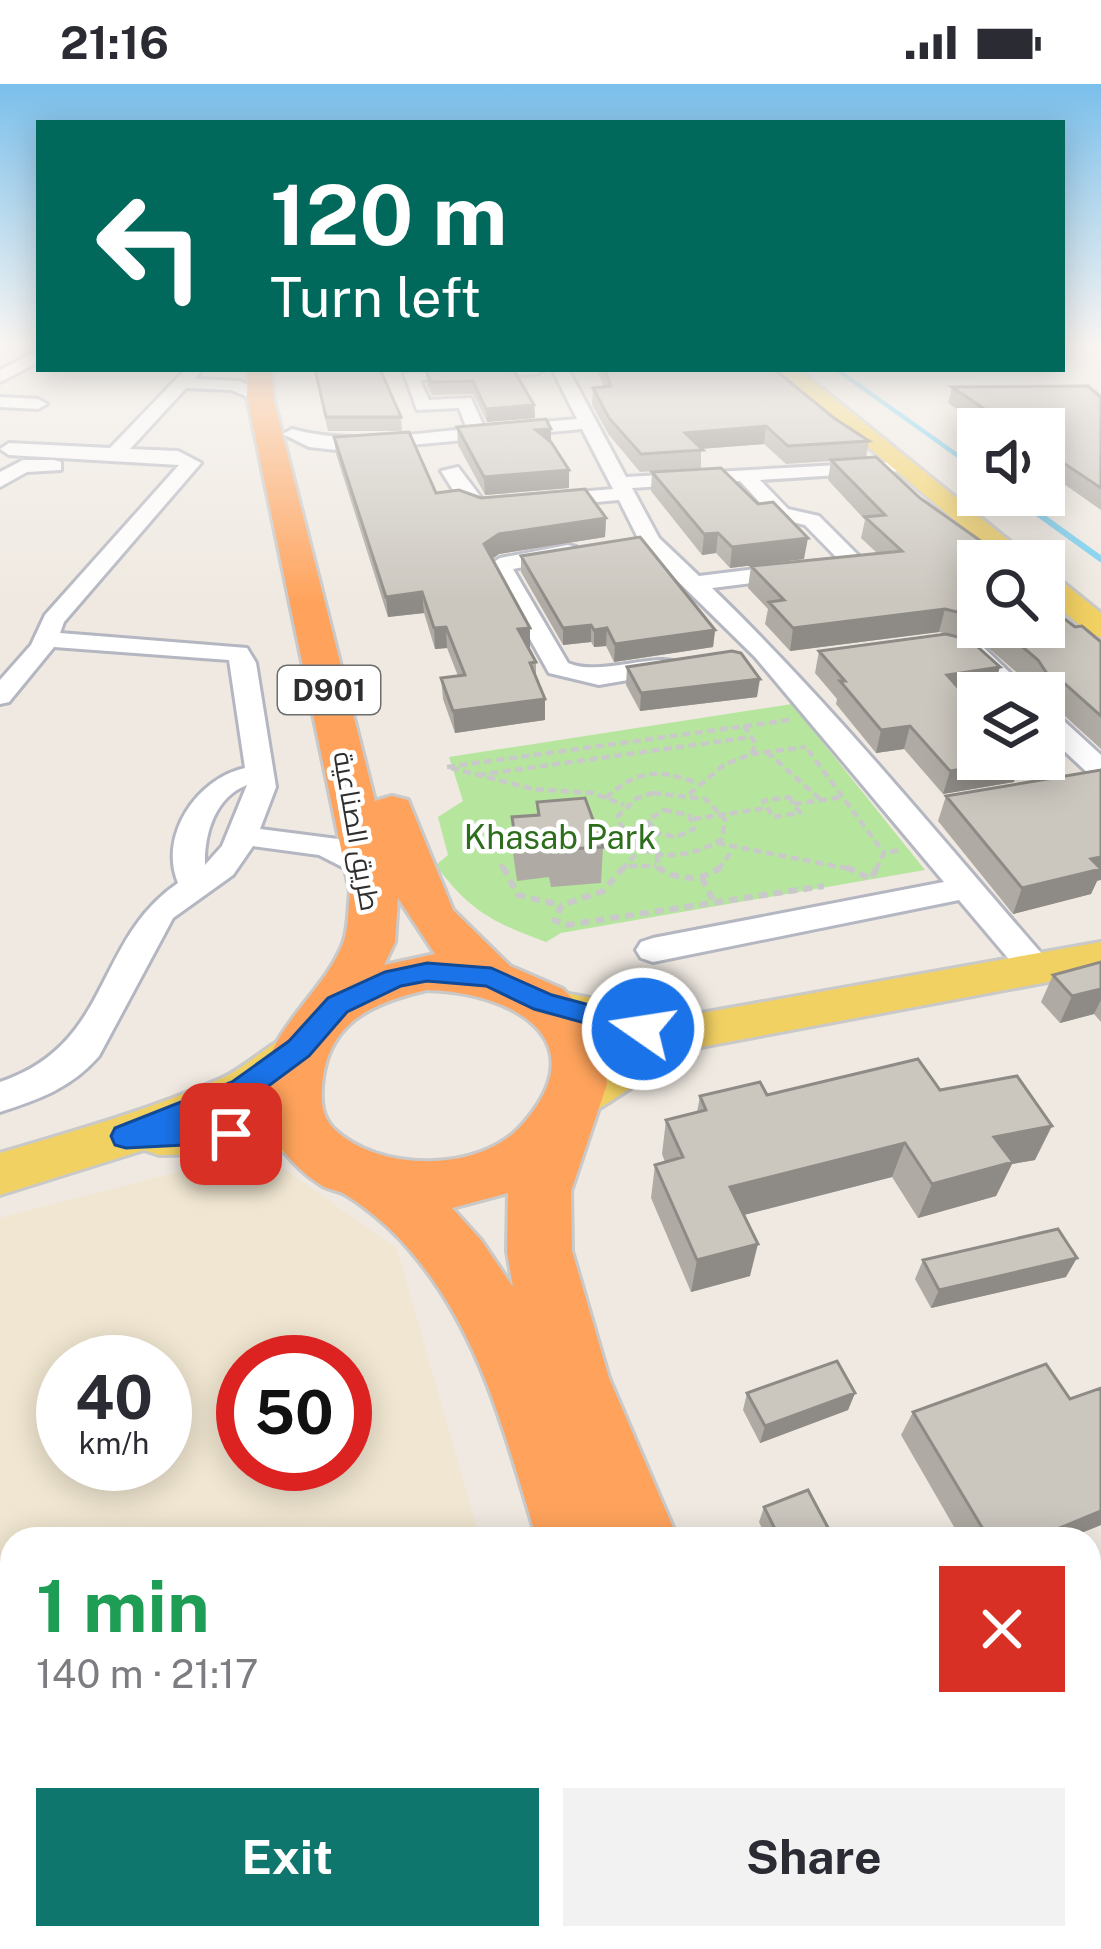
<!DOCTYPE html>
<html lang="en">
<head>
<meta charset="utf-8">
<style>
	:root { --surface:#fff; --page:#f2f2f3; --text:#2b2b33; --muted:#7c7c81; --accent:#0f766e }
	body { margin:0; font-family:"Public Sans",Cairo,sans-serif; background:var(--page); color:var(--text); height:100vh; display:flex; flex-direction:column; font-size:45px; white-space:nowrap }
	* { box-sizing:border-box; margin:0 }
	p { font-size:39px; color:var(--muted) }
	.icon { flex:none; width:66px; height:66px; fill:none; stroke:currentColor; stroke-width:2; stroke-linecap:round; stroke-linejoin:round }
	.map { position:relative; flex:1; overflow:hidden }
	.side { position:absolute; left:0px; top:1443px; width:1101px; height:423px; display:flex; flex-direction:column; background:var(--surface); border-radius:36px 36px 0 0; box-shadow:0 6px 30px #0003 }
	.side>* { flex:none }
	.hud { position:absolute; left:36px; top:36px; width:1029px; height:252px; border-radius:0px; box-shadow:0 6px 30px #0003; background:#00695c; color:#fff; overflow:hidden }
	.tools { position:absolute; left:957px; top:324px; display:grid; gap:24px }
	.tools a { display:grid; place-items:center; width:108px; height:108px; border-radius:0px; background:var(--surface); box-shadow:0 6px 30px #0003; font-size:60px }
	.speed { position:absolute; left:36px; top:1251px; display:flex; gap:24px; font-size:60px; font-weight:700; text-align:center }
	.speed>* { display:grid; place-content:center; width:156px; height:156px; border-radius:50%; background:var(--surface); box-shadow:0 6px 30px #0003; line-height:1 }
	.speed small { font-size:30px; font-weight:400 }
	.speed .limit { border:18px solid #d22; background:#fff; color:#111 }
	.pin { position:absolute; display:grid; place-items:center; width:102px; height:102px; color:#fff; margin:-51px; border-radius:24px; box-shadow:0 6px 18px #0006 }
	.me { position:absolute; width:132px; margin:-66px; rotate:283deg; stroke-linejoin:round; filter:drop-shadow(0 0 9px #0008) }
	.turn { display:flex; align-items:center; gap:42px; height:252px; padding:0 36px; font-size:54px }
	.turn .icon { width:156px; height:156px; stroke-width:2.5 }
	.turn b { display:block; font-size:84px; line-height:102px }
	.round { display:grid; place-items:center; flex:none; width:126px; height:126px; border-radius:0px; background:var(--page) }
	.head { display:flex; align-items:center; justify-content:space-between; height:204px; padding:0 36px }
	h1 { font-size:72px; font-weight:700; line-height:90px; color:#1e9e55 }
	.button { display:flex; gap:24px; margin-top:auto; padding:24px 36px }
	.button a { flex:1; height:138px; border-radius:0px; background:var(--accent); color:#fff; font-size:48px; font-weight:700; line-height:138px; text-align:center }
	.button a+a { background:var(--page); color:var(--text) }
	.status { display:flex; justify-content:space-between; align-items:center; height:84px; padding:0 60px; background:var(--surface); direction:ltr }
	.status svg { height:33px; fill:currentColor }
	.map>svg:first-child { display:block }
</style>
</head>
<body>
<div class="status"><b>21:16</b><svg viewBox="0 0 49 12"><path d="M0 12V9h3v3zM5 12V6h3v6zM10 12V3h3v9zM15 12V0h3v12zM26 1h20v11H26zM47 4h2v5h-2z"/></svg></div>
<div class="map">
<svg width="1101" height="1865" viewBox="0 0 1101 1865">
	<rect width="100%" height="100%" fill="#efe9e1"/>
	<path fill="#f0e6d1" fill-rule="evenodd" d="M259,1067l138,98 83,290h-468v399h581l3,11h-596v-731zM63,1278h102v102h-102zM243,1278h102v102h-102z"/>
	<path fill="#b6e59e" d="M792,620l133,166 -364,63 -15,9c-52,-19 -77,-31 -110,-77l12,-10 -10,-38 25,-16 -14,-44z"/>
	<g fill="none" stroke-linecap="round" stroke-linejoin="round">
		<path stroke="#75cff0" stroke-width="4.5" d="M836,285l142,101"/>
		<path stroke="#75cff0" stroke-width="6" d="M1012,411l89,64"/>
		<g stroke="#b4b7c1" stroke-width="6">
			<path id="minor" d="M39,266v12l-39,20v-12z
				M186,285h17l-8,10 45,2 29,16 -9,5 -29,-12 -45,-2 -56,61 48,2 23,12 -137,159 -4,11 187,15 9,15 20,124 -16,42 78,10 48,32 -16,10 -51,-26 -66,-9 -20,29 -60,43 -74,138c-28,32 -59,43 -99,56v-30c113,-38 93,-141 178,-199 -20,-48 20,-105 67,-115l-16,-108 -175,-13 -45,55 -9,2v-24l31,-35 14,-30 134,-150 -170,-10 -9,-6 9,-6 101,5zM247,701l-25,61 -17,19c-1,-31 10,-68 42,-80z
				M545,285l-8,5 -117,6 9,20 42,-2 13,29 93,-8 -25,-50h16l58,108 284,-16v8l-7,2 -143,9 28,29 31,7 47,47 -11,7 -143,18c120,116 226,247 336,373l5,8 -5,8h-24l-65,-77 -306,62 -12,-4 -5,-8 5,-8 12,-4 291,-56 -189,-225 -113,-111 -23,-46 -138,12 -18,-6 -22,-35 17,-4 25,33 130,-11 -31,-60 -236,22 -37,-4 -26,-13 9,-5c58,16 116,5 175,0l-8,-21 -42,2 -13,-37zM740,397l34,37 31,7 33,34 -139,17 -40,-38 -27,-50z
				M0,313l38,2 9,5 -9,5 -38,-2z
				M54,376l7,2v8l-34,2 -27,15v-15l23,-12z
				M568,461l8,2v10l-63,12 55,94c34,15 95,-15 116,3l-4,5 -81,14 -50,-12 -60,-108 11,-7z
				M960,556l24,8 47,45h-28c-18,-17 -39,-31 -55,-46z
				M1044,625l9,2 48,44v24l-10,-3 -47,-44z
				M1101,1780v63l-12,5v-64z"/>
		</g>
		<g stroke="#c9c9c9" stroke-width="6">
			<path id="major" d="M776,285h22l236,192h-31z
				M1044,488l10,3 47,38v24l-11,-3 -46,-39z
				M1101,858v30l-411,77c-18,10 -103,71 -114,71 -3,0 -15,-4 -18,-5l-7,-13 7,-13 69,-47 -99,-28 -6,-11 6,-11c23,-7 119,20 151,25z
				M299,948l16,5 7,12c-17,30 -59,52 -90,65l72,-2 17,6 8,14 -8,14 -17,6 -145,3 -15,-5 -144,45v-42c74,-22 149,-43 220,-74 28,-12 49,-38 79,-47z"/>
		</g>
		<g stroke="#c9c9c9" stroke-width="6">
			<path id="highway" d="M248,285h24l1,28 102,404 17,-5 16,4 45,110 57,56 53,23 14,14 25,42 5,39 -36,107 1,60 37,127 69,161h-141c-32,-103 -56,-208 -129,-291 -16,-19 -41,-40 -62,-53 -7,-5 -18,-5 -25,-10 -26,-16 -54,-48 -58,-79 -9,-68 56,-105 79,-160 7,-15 6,-37 8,-54l-103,-495zM398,814l37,56 -51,11 11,-23zM427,906c84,2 173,49 94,136 -43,47 -142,46 -187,3 -12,-12 -13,-26 -12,-42 4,-63 48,-84 105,-97zM508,1109l-1,58 6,36 -32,-47 -29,-32z
				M667,1854h174l4,11h-175z"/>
		</g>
		<path stroke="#c9c9c9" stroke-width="4.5" stroke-dasharray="8 4.5" stroke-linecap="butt" d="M808,666l76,103
			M767,668l54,48
			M751,670l55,-7
			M447,683l342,-47
			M451,684l82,21 60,4 31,12
			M478,691l273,-38
			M653,709l52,6 20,20 -3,20c-36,23 -93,26 -104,-23l19,-18z
			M689,710l35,-29 27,-11 5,-10 -12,-18
			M789,713l11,16 -27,4 -10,-16z
			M606,714c31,-29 53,-29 92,-15
			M794,720l49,-7
			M664,726l25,5 5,14 -18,8 -20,-4 -8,-13z
			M693,735l74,-11
			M620,746l29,-3
			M717,759l138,27
			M658,771l-2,11 6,4
			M501,780l3,6
			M629,782h27
			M622,786l18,-21
			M718,786l14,-19
			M876,786l8,-17 17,-3"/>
		<path stroke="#c9c9c9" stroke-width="6" stroke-dasharray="9 6" stroke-linecap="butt" d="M503,783l15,28 42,10
			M624,783l-21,24 -41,14 -8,15 12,5 258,-39
			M657,783c22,14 44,15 64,0
			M846,783l25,12 6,-12
			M702,794l12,24"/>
		<use href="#minor" fill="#fff" fill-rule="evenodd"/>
		<use href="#major" fill="#f2d163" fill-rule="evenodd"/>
		<use href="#highway" fill="#ffa35c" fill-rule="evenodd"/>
	</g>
	<path fill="#afaba4" d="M314,285l87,48 1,14h-74z
		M468,285l66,36 1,13 -48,4 -14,-28 -41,1 -5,-11 -1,-13z
		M596,285h178l60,49 35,23 -3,17 112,103v66h97l26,15v107l-45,-41 -12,-3v-12h-8l-6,-9 -46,-40 -45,-12 -149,19 -25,-27 3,-15 -20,-21 3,-22 126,-13 -16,-15 4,-18 -37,-40 3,-19 -45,3 -22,-20 -63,5v19l-61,4 -31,-37 -17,-30 1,-17 11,-1z
		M952,303l149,10v113l-57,-40v-41h-58l-38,-26z
		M457,343l94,15 18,28v18l-84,7 -27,-50z
		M334,353l102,56 45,5 125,20 -1,19 -106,17 -7,5 38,69v21h-1l7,13v15l9,22v21l-90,13 -12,-34 -2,-21 17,-2 -11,-28 -12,1 -11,-36 -36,4 -52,-163z
		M652,388l152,87 -74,9 -14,-15 -14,2 -51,-64z
		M521,472l194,74 -2,17 -99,15 -8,-16 -12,1 -3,-5 -28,3 -42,-73z
		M819,567l174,39 -29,4 50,88 -71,12 -39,-45 -28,4 -40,-49 1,-5 -22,-26z
		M627,583l130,30 -117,14 -14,-26z
		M946,712l151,85 -6,13 -78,20 -75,-93z
		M537,718l66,45 -2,36 -50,4 -2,-10 -32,4 -4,-28 -1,-36 25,-2z
		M1101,878v60l-7,-8 -34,9 -19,-21 12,-27z
		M940,1006l95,70 -23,4 -16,32 -78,22 -26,-41 -148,38 6,61 -59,16 -40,-94 4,-33 10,-3 -3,-8 4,-34 31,-8 3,-16z
		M923,1176l143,17 -135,31 -16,-29z
		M1101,1304v137l-35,14h-105l-60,-104 12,-23 157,-13z
		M747,1309h108l-7,17 -88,33 -17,-33z
		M764,1423l70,32h-67l-8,-17z"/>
	<path fill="#8e8b86" d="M534,321l1,13 -48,4 -1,-13z
		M766,342l-2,18 -80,6 1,-17z
		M551,345v18l-15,-17z
		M569,386v18l-84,7 -1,-18z
		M606,434l-1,19 -106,17 -14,10 -1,-20 15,-10z
		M718,449l-2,20 -14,2 2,-21z
		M808,454l-4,21 -74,9 2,-21z
		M422,508l2,21 -36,4 -2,-20z
		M945,525l-6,23 -149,19 3,-23z
		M591,541v17l-28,3v-17z
		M446,543l1,21 -12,1 -1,-21z
		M530,544v21l-11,1 -1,-21z
		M607,544l-1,18 -12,1v-17z
		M715,546l-2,17 -99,15 1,-18z
		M1000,583l-7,23 -52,7 6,-22z
		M760,595l-3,18 -117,14 1,-18z
		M545,615v21l-90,13 -2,-22z
		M910,642l-6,23 -28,4 5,-23z
		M1022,675l-8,23 -71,12 7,-23z
		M1101,773v23l-4,1 -6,13 -78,20 9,-26 69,-29z
		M1101,905v11l-7,14 -34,9 12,-27z
		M1052,1042l-17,34 -23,4 -16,32 -78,22 14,-34 62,-47z
		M905,1059l-13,34 -168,43 6,-33z
		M758,1160l-8,32 -59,16 6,-32z
		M1077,1174l-11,19 -135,31 8,-18z
		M855,1309l-7,17 -88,33 5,-17z
		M1101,1427v14l-35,14h-33z
		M1101,1598v6l-12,6v-6z
		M395,1854h31l-25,11h-32z"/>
	<path fill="#cbc7bf" stroke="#8e8b86" stroke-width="3" d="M315,285h65l21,48h-75z
		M468,285h45l21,36 -48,4 -13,-28 -42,1 -5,-11z
		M604,285h170l60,49 35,23 -81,5 -22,-20 -81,7 18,17 -62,4 -32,-36 -16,-30 18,-2z
		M1088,302l13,11v91l-57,-38v-21h-30l-62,-42z
		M546,335l5,10 -15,1 15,12 18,28 -85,7 -27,-50z
		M409,348l27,61 23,-3 22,8 104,-9 21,29 -107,16 -15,10 46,84 -12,1 18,33 -6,1 15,36 -92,12 -12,-33 24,-3 -19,-48 -12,1 -12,-36 -36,5 -52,-160z
		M876,373l44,41 89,63h-31v56l-33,-8 -152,19 -24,-26 15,-2 -33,-34 151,-15 -37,-34 20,-2 -54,-55z
		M721,384l37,36 15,-2 35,36 -76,9 -14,-14 -14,1 -52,-62z
		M640,453l75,93 -100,14 -8,-16 -13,2 -3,-5 -28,3 -42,-72z
		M1044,519l31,24 7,-1 19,16v74l-36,-32 -13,-3 -14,-21 -39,-33h45z
		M946,550l24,6 30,27 -53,8 31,35v49h44l-72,12 -40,-45 -29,4 -41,-49h5l-26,-30z
		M732,567l9,2 19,26 -119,14 -14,-26z
		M1101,686v87l-10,2 10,10 -79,19 -76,-92z
		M585,714l18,49 -52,3 -2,-10 -33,4 -4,-27 27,-2 -2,-13z
		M1101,878v27l-29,7 -19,-21z
		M918,975l22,31 77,-14 35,50 -58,11 19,25 -81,22 -27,-41 -175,44 28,57 -61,16 -42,-95 28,-8 -17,-37 40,-10 -6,-14 60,-14 7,13z
		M1058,1145l19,29 -138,32 -16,-30z
		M837,1277l18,32 -90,33 -18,-33z
		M1046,1280l24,35 31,-11v123l-68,28h-44l-76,-127z
		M808,1406l26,49h-54l-16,-32z
		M1101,1498v100l-12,6v-101z
		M75,1854h320l-26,11h-321z
		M430,1854h78l3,11h-78z"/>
	<linearGradient id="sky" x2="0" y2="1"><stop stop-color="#7abfeb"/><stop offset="0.5" stop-color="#f8f5f2"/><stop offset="1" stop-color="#f8f5f2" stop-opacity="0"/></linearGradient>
	<rect width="1101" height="518" fill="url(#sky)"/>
	<path fill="#1a73e8" stroke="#114b97" stroke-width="3" d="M427,879l64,5 61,27 101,27 4,7 -14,10 -109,-30 -48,-23 -59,-5 -26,5 -54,26 -38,44 -57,42 -61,25 51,2 4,9 -4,8 -116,6 -11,-3 -4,-9 4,-8 117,-46 57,-41 39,-43 57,-26z"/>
	<g text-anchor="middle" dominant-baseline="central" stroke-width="9" stroke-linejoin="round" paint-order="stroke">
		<g font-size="27" fill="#2e2e2e" stroke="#fff">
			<text transform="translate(357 747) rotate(80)">طريق الصناعية</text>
		</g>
		<rect fill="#fff" stroke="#6d6d6d" stroke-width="3" x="278" y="582" width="102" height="48" rx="9"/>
		<g font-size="30" font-weight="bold" fill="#2e2e2e">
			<text x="329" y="606">D901</text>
		</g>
		<g font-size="33" fill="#2c6e1b" stroke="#fff">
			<text x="560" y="753">Khasab Park</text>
		</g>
	</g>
</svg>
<div class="tools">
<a><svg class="icon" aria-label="sound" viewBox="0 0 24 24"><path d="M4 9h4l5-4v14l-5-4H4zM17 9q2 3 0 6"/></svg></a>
<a><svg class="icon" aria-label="search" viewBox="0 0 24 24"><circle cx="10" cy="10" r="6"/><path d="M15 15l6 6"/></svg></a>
<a><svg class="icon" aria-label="layers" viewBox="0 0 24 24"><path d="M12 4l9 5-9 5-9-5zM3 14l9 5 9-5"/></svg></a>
</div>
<div class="speed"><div>40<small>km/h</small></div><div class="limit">50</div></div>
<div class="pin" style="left:231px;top:1050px;background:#d93025"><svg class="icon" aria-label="arrive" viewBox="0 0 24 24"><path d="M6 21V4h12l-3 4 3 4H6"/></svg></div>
<svg class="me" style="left:643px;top:945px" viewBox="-20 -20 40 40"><circle r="17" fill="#1a73e8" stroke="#fff" stroke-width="3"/><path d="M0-11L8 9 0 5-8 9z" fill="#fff"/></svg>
<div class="hud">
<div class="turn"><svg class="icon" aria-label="left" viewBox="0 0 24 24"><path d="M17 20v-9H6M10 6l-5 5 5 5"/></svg><div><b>120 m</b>Turn left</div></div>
</div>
<section class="side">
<div class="head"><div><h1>1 min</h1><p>140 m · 21:17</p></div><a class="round" style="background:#d93025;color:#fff"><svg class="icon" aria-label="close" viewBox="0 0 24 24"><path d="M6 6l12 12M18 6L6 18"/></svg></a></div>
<div class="button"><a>Exit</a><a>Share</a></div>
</section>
</div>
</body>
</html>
